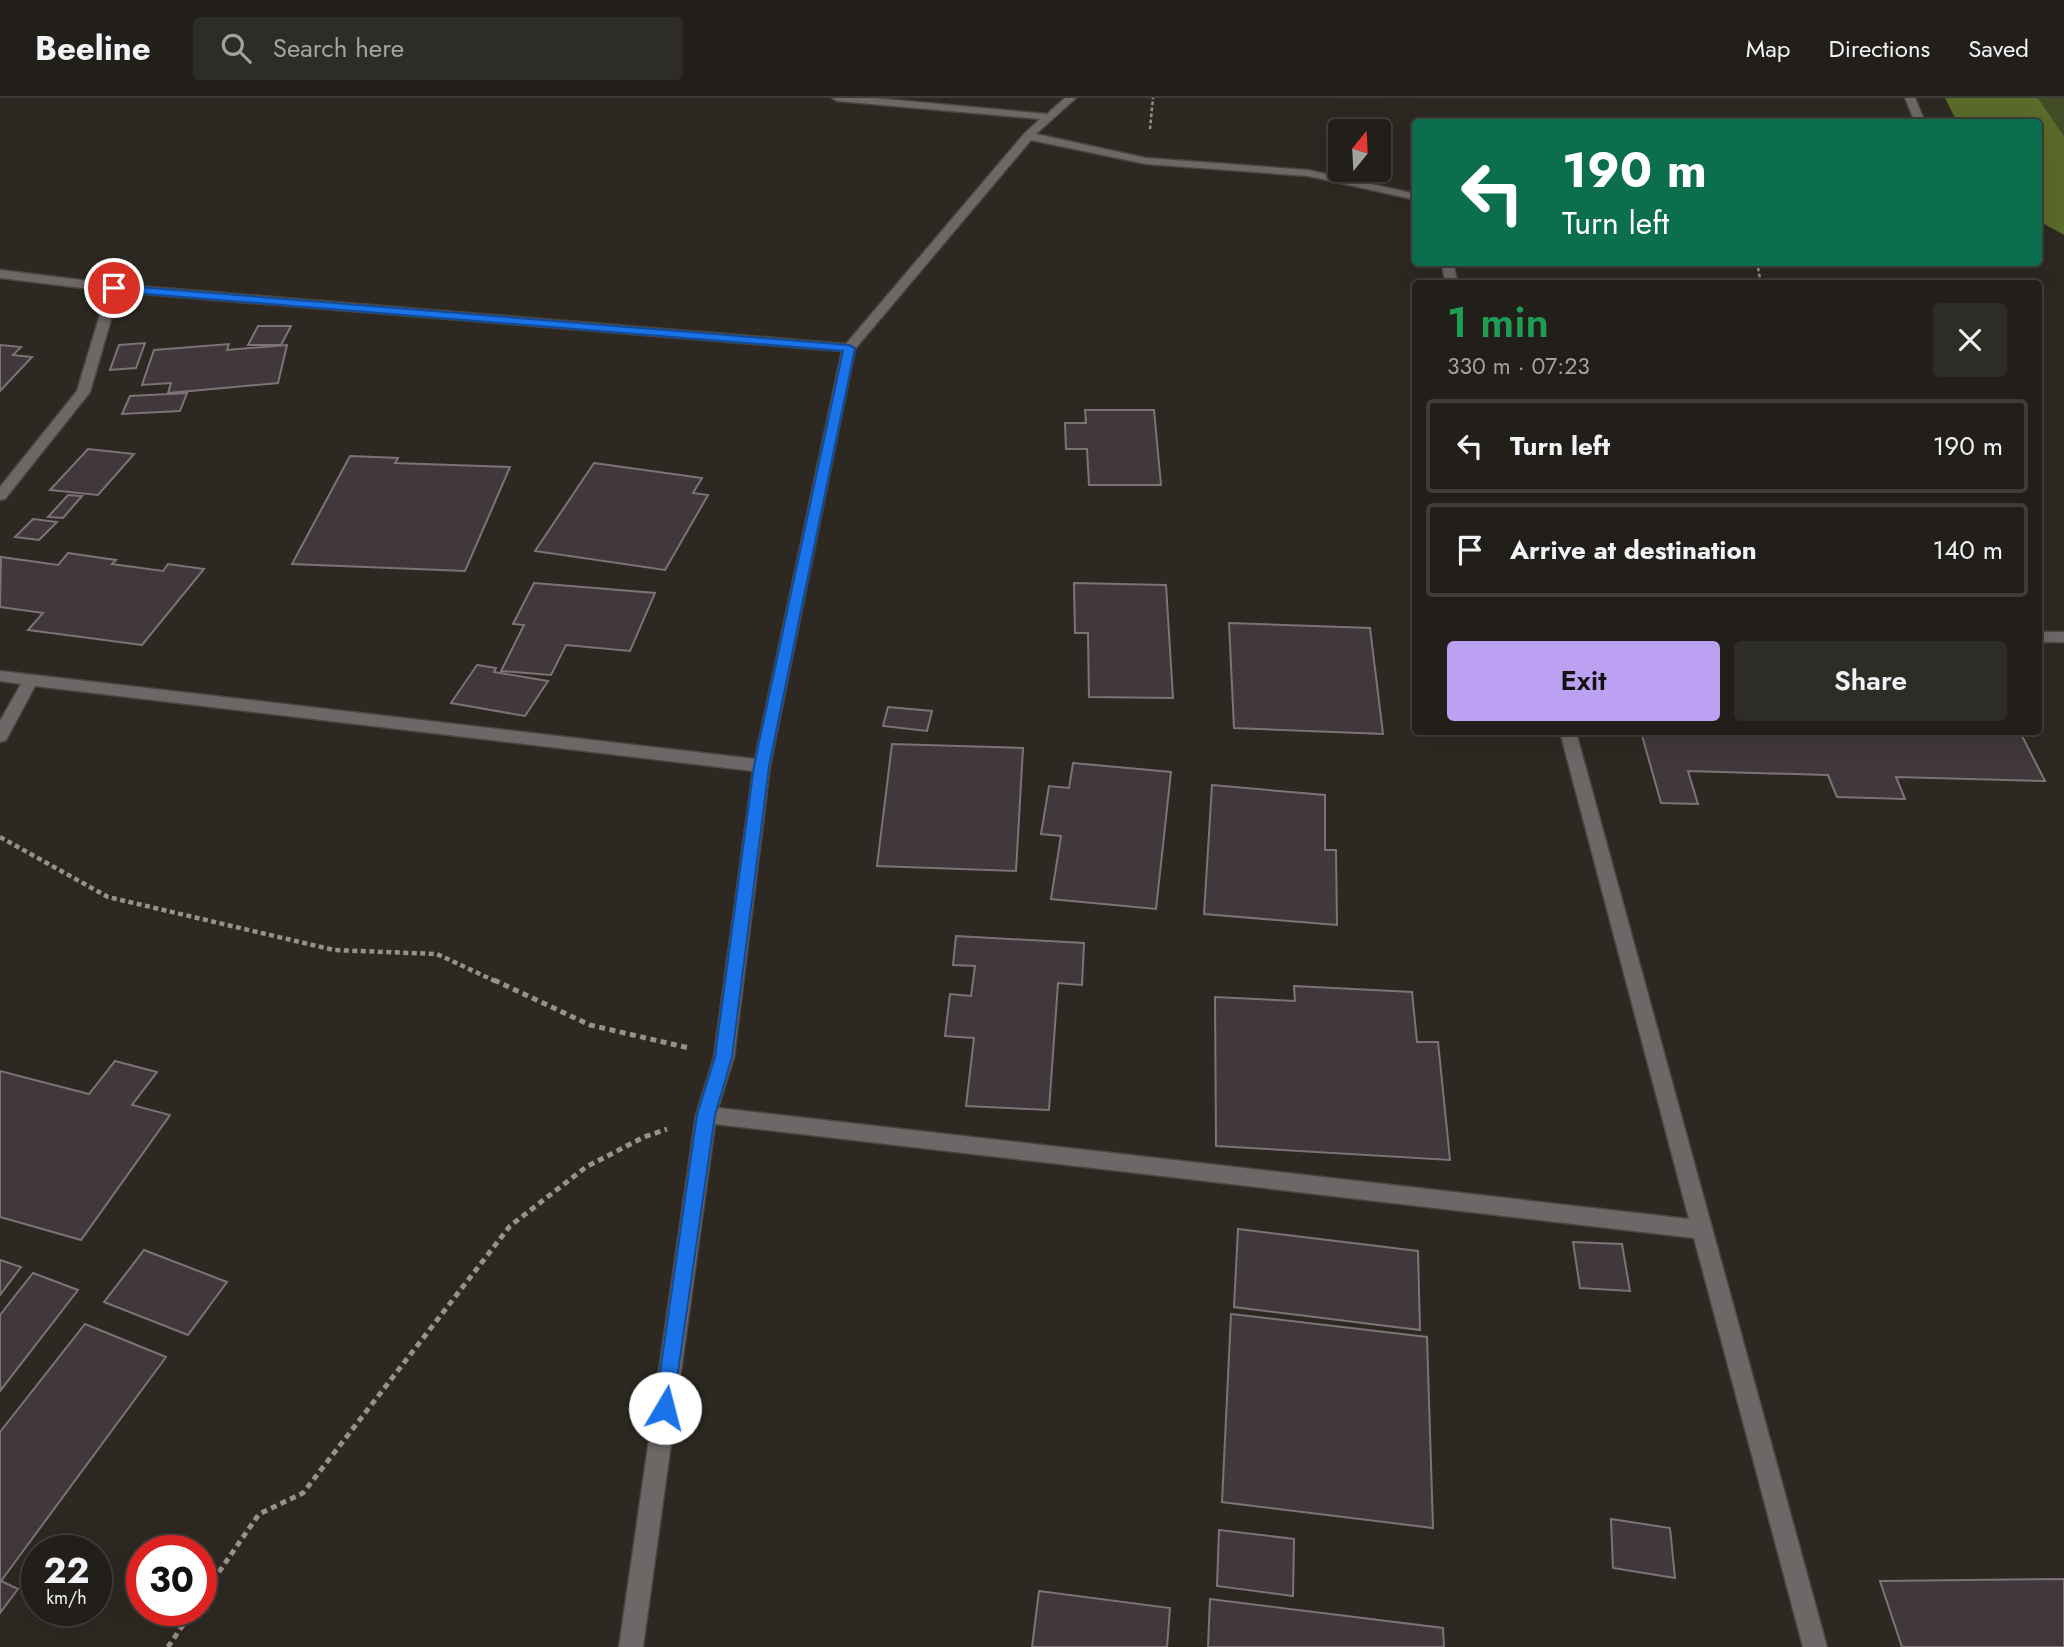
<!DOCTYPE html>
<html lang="en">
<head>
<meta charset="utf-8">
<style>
	:root { --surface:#221f1a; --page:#2e2c27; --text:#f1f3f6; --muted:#a2a2a2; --line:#3f3d39; --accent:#bca0f2 }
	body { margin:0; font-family:Jost,sans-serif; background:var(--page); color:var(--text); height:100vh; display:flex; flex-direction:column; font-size:26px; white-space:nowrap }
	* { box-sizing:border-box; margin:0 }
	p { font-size:23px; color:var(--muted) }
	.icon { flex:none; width:38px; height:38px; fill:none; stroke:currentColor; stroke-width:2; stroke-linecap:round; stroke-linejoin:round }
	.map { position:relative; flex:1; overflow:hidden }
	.panel { position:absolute; left:1412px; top:182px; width:630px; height:455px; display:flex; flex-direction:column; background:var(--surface); border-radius:7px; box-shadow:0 7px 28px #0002,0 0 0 2px var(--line) }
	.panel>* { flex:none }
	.hud { position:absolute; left:1412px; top:21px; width:630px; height:147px; border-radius:7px; box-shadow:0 7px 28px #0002,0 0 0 2px var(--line); background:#0b6e4f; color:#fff; overflow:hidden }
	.needle { width:46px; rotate:18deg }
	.controls { position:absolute; left:1328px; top:21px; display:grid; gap:14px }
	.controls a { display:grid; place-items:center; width:63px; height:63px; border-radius:7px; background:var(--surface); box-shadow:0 7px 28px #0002,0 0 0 2px var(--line); font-size:35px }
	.speed { position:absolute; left:21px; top:1437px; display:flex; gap:14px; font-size:35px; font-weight:700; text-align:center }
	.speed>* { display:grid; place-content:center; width:91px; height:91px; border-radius:50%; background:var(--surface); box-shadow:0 7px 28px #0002,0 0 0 2px var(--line); line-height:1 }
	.speed small { font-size:18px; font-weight:400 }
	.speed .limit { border:10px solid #d22; background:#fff; color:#111 }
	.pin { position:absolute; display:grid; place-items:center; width:60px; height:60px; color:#fff; margin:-30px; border:4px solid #fff; border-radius:50%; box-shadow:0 2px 7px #0007 }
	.me { position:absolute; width:77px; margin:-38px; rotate:8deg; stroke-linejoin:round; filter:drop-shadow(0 0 5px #0008) }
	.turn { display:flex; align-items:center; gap:24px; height:147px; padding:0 35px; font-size:32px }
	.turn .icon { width:91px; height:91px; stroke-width:2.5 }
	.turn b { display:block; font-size:49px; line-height:60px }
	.round { display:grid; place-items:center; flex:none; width:74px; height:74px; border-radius:7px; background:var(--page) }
	.summary { display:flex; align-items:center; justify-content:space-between; height:119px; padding:0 35px }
	h1 { font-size:42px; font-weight:600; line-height:52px; color:#1e9e55 }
	.action { display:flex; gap:14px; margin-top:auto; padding:14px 35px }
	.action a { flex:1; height:80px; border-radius:7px; background:var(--accent); color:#111; font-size:28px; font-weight:600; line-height:80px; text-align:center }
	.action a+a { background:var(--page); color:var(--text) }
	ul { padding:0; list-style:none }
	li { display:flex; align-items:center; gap:21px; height:94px; margin:0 14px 10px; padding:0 21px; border:4px solid var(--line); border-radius:7px }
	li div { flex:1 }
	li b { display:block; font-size:26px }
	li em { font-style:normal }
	header { display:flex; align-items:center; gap:42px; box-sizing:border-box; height:98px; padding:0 35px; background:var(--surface); border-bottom:2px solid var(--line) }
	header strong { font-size:33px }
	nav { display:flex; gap:38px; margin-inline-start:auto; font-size:24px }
	.search { width:490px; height:63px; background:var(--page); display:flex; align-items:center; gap:18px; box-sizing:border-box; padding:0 24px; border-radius:7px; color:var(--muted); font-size:26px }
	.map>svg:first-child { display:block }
</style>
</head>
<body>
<header>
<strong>Beeline</strong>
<div class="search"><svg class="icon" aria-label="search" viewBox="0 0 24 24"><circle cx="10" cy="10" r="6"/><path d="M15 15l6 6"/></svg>Search here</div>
<nav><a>Map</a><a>Directions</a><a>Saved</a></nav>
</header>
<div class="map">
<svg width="2064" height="1549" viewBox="0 0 2064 1549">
	<rect width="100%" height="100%" fill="#2d2922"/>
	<path fill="#424d25" d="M2038,0h26v38z"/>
	<path fill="#5b6b2a" d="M1945,0h93l26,38v99l-25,-14v-99h-82z"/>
	<path fill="#41383c" stroke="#7d7377" stroke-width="2" d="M258,228h33l-10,19h-33z
		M145,245l-9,25 -26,2 9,-25z
		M229,246l-2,6 60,-5 -9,38 -110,10 3,-10 -29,2 12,-35z
		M0,247l21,2 -8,8 19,2 -32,34z
		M187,295l-7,18 -58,3 8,-18z
		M1085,312h69l7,75h-72l-2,-36h-21l-1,-26h21z
		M88,351l46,5 -36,41 -48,-5z
		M350,358l48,2 -3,5 115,4 -45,104 -173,-7z
		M594,365l108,15 -9,15 15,2 -43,75 -130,-19z
		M68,397l14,1 -19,22 -15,-1z
		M33,421l24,3 -18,18 -24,-3z
		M68,455l48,7 -4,4 51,7 5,-7 36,5 -62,76 -114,-15 15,-17 -43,-6 1,-50 57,8z
		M534,485l121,10 -25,58 -64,-6 -15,30 -50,-4 23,-46 -11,-1z
		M1074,485l92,2 7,113 -84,-1 -1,-64h-13z
		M1229,525l141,5 13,106 -149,-6z
		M477,567l19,3 -2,4 54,9 -23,35 -74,-13z
		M888,609l44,4 -5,20 -44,-5z
		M1641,634h379l25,49 -149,-4 9,22 -68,-2 -9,-22 -140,-4 10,33 -37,-1z
		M892,646l131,4 -7,123 -139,-5z
		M1073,665l98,9 -15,137 -105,-10 10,-63 -20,-2 8,-48 20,2z
		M1212,687l113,10v55h11l1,75 -133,-11z
		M956,838l128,7 -2,42 -24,-2 -9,127 -83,-4 8,-68 -29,-2 5,-42 21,2 4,-30 -22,-1z
		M1294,888l118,6 5,50h21l12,118 -234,-14 -1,-149 80,4z
		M115,963l42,11 -25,33 38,10 -89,125 -81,-23v-146l89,23z
		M1238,1131l180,22 2,79 -186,-23z
		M1573,1144l49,2 8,47 -50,-3z
		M144,1152l83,32 -39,53 -84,-33z
		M0,1162l21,7 -21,28z
		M33,1175l45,17 -78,101v-76z
		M1231,1216l196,23 6,191 -211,-26z
		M85,1226l81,33 -165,224 17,8 -18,24v-181z
		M1611,1421l59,9 5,50 -62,-10z
		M1219,1432l75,9 -1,57 -76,-10z
		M2064,1481v68h-162l-22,-66z
		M1039,1493l131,17 -3,39h-135z
		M1210,1501l233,29 1,19h-236z"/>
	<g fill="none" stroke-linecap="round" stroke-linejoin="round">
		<g stroke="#49453f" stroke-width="3">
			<path id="minor" d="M832,0h41l174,16 18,-16h11l-40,36 110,24 162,12 108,24v6l-108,-24 -162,-12 -115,-24 -176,209 -85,417 -36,291 -16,51 971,111 -129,-487h16l251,915h-24l-109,-409 -979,-114 -72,523h-24l77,-532 18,-58 39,-286 -718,-85 -29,54 -6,2v-21l21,-37 -21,-3v-10l755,88 87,-408 -723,-59 -29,100 -85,107 -5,1v-13l77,-96 30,-100 -107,-13v-8l114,14 732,60 178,-210 16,-15 -203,-18z
				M1905,0h10l10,24h-10z
				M1441,164h12l5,22h-12z
				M2039,534h25v10h-25z"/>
		</g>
		<path stroke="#95918b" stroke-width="2.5" stroke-dasharray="3.5 2.5" stroke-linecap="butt" d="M1150,31l3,-31
			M1757,164l4,22"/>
		<path stroke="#95918b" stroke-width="4.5" stroke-dasharray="5 3.5" stroke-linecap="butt" d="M0,739l108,60 226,53 103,4 60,28"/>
		<path stroke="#95918b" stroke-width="5" stroke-dasharray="6 4.5" stroke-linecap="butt" d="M494,882l96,45 99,23
			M201,1500l58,-84 44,-21 207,-267 76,-59 58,-30 23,-8
			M168,1549l25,-37"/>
		<use href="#minor" fill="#6d6867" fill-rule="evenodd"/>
	</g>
	<path fill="#1a73e8" stroke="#114b97" stroke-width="2" d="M114,187l735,60 6,3 -86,418 -37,291 -17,58 -43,299 -7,3 -8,-3 -2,-6 42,-293 18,-58 39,-291 89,-415 -733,-60 -2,-3z"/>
</svg>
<div class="controls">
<a><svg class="needle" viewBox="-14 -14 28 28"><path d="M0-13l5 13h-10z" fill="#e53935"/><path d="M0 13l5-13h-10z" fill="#a2a2a2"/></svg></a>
</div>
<div class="speed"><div>22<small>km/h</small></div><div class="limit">30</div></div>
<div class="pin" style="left:114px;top:190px;background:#d93025"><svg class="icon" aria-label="arrive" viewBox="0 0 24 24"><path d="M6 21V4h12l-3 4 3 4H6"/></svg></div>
<svg class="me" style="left:665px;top:1310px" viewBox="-20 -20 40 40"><circle r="19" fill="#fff"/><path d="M0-13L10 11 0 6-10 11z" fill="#1a73e8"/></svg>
<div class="hud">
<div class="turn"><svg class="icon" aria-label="left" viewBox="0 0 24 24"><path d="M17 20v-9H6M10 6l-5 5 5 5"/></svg><div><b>190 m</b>Turn left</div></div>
</div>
<section class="panel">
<div class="summary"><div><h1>1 min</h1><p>330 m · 07:23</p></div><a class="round"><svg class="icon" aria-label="close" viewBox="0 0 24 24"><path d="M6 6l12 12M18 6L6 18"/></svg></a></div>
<ul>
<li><svg class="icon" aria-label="left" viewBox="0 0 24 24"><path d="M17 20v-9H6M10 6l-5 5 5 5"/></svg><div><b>Turn left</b></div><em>190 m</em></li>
<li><svg class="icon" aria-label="arrive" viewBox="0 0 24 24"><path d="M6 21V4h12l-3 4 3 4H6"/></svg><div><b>Arrive at destination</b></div><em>140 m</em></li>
</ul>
<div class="action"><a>Exit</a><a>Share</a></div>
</section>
</div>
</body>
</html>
